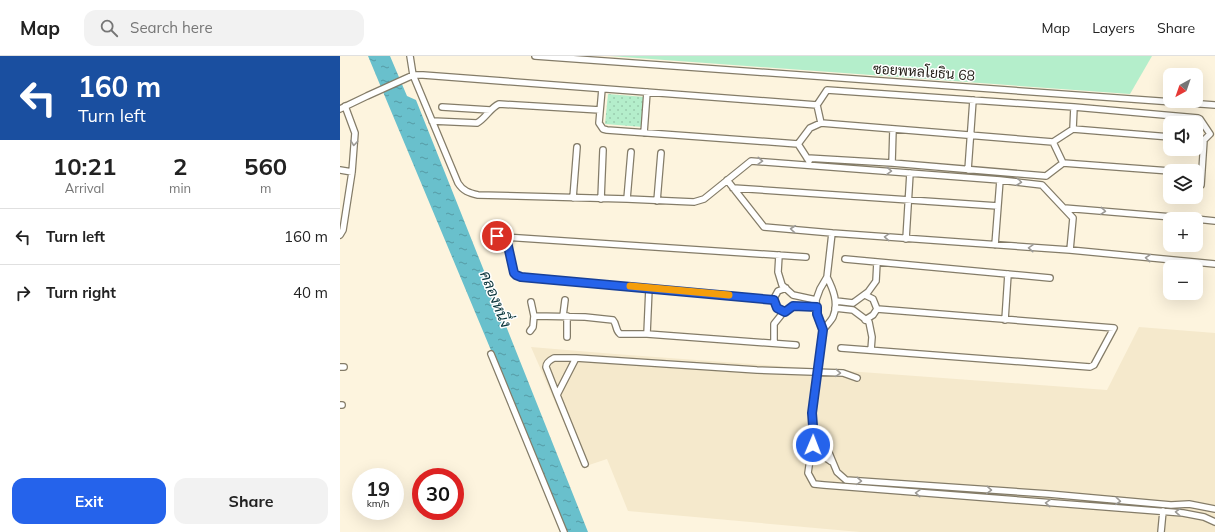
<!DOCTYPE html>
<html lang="en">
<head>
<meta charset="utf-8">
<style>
	:root { --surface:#fff; --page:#f2f2f2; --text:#222; --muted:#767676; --line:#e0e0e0; --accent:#2563eb }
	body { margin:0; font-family:Mulish,Sarabun,sans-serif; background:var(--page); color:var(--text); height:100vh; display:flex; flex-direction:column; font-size:15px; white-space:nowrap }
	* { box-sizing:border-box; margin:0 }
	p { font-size:13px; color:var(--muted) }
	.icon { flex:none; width:22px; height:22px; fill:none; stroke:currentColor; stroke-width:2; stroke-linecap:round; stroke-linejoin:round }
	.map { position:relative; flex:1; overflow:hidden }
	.details { display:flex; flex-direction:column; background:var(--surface); width:340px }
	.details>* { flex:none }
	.guide { background:#1a4fa0; color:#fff; overflow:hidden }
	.needle { width:26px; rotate:220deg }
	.controls { position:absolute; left:823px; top:12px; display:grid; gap:8px }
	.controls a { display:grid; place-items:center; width:40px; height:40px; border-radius:8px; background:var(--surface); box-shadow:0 4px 16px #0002; font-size:20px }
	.speed { position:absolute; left:12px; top:412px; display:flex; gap:8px; font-size:20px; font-weight:700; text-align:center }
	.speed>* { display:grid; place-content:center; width:52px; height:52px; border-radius:50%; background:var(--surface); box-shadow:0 4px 16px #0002; line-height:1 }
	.speed small { font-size:10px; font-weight:400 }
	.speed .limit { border:6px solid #d22; background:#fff; color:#111 }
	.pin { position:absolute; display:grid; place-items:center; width:34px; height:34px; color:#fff; margin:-17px; border:2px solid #fff; border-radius:50%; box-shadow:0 1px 4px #0007 }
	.me { position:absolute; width:44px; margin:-22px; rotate:1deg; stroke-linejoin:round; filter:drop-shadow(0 0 3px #0008) }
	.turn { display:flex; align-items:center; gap:14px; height:84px; padding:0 12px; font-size:18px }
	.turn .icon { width:52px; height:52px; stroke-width:2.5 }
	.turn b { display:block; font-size:28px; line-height:34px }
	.eta { display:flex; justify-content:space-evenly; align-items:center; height:68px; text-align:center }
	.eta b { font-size:24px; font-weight:700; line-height:28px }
	.primary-button { display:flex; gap:8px; margin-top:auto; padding:8px 12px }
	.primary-button a { flex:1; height:46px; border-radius:12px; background:var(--accent); color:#fff; font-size:16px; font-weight:700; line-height:46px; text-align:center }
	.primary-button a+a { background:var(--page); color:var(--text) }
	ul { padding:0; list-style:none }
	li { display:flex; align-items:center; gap:12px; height:56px; padding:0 12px; border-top:1px solid var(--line) }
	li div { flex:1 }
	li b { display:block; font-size:15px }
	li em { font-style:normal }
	header { display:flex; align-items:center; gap:24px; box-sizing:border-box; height:56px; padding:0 20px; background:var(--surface); border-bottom:1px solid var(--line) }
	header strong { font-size:19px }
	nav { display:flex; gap:22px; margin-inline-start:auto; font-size:14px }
	.search { width:280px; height:36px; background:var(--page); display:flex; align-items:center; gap:10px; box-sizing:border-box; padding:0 14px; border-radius:12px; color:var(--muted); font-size:15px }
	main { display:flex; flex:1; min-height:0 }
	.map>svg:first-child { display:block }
</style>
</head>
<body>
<header>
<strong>Map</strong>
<div class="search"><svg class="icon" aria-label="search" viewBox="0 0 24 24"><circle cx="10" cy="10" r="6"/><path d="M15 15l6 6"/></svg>Search here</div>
<nav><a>Map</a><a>Layers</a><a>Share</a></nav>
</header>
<main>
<section class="details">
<div class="guide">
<div class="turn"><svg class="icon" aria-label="left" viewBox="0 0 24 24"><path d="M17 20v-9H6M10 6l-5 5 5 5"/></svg><div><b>160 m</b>Turn left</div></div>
</div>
<div class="eta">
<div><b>10:21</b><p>Arrival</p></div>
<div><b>2</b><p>min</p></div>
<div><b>560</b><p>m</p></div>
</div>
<ul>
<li><svg class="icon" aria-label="left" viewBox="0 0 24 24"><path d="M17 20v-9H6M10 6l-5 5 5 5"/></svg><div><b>Turn left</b></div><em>160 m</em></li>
<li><svg class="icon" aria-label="right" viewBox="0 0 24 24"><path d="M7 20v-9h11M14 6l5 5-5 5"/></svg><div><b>Turn right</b></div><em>40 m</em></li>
</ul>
<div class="primary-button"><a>Exit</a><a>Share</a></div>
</section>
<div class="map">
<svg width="875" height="476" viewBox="0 0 875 476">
	<defs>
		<pattern id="park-dots" width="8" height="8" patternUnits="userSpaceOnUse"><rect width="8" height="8" fill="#b4eecb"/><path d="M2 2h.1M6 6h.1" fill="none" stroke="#9accae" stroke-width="1.8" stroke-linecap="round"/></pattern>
		<pattern id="water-ripples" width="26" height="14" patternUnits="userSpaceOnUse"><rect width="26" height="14" fill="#69c0cc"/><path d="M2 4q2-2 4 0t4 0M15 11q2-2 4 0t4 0" fill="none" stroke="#569ba5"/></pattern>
	</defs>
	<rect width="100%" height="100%" fill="#fdf4de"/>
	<path fill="#f5e9cc" d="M799,271l76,6v199h-355l-232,-21 -21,-52 -24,8 -52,-120 84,7 492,36z"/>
	<path fill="#b4eecb" d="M270,0h542l-22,38z"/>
	<path fill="url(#park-dots)" d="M268,38l37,3 -2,30 -38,-3z"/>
	<path fill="url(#water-ripples)" d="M28,0h22l17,40 9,4 172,432h-21z"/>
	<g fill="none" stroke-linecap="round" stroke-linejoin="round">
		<g stroke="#847c68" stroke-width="8">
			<path id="street" d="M70,0l3,19 45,108c5,8 11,10 20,12l149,4 67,3 10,-3 47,-38 249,19 42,5 31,33 -3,32
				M195,0l680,49
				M262,33l-3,34 4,6 4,1 191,14
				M102,51l48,3
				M0,53l27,-13 42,-19 4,-2h10l394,30
				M92,65l45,2c9,-5 13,-15 22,-19l101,6
				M481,67l-4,-18 10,-15 247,17 124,11 2,1 10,15
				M733,73l97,8
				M304,77l3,-41
				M856,84h8l6,-6
				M458,88l12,-16 11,-5 232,19 20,-13 1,-22
				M458,88l11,17
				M467,102l85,5 154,13 17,-13 -10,-21
				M552,107l1,-34
				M723,107l107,8
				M0,114l12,2
				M628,114l5,-70
				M387,124l37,47 68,6 238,17 145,14
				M861,129l3,-45
				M393,132l265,18
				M233,142l4,-51
				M261,143l2,-49
				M287,143l4,-47
				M317,145l4,-48
				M724,152l132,11
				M856,163l19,2
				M492,177l-5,44 -7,12 -4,11 1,14 6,16 -11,83 1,26 -5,34 6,11 10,1 359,28 21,4 11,5
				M0,179l3,-5 9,-58 3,-39 -10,-27
				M149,180l317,21
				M166,181l8,36 2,2 5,2 252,23
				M566,183l4,-66
				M655,189l5,-65
				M439,199l-1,17 4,13 11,10 23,5
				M505,203l205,19
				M496,245l17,2 15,-11 8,-11 1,-19
				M191,246l3,14 51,1 28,3c4,4 2,10 7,14h27l149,11
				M495,252l18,2 16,12 3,15 -1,13
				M445,256l-8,-4 -4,-8 5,-9 8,-3
				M223,260l2,-16
				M525,264l8,-5 4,-6 -4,-10 -8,-4
				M665,264l3,-46
				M483,274c3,-4 8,-9 10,-13 6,-14 0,-28 -6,-40
				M190,275l3,-4 1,-11
				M307,278l2,-46
				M227,281v-21
				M434,287v-19l8,-10 11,-8 24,1
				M501,292l249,19 4,-2 20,-37 -237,-19
				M151,298l73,178
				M0,311h4
				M217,339l-11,-28c0,-4 4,-7 8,-9h22
				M0,349h2
				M473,383l14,9 10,24 9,8 203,14 122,11 18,-1 26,5
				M470,404c10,-7 13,-4 22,2
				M245,408l-28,-69 19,-37 181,12 86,3 14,5
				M821,476l2,-21"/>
		</g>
		<use href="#street" stroke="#fff" stroke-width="5.5"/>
	</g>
	<defs><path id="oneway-chevron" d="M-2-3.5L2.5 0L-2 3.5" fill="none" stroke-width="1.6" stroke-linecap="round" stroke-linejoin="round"/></defs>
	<g stroke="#9c9a96">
		<use href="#oneway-chevron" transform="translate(14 87) rotate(96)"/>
		<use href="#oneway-chevron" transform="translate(420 105) rotate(4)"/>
		<use href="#oneway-chevron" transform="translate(549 115) rotate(4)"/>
		<use href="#oneway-chevron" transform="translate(679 126) rotate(7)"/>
		<use href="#oneway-chevron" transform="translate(763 155) rotate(5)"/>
		<use href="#oneway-chevron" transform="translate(453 173) rotate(-174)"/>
		<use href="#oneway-chevron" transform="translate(547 181) rotate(-176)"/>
		<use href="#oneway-chevron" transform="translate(691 192) rotate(-176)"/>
		<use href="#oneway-chevron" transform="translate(808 202) rotate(-175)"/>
		<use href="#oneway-chevron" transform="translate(498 317) rotate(4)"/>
		<use href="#oneway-chevron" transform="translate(519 425) rotate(4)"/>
		<use href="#oneway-chevron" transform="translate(649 434) rotate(4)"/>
		<use href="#oneway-chevron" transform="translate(578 437) rotate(-176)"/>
		<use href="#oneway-chevron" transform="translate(778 445) rotate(5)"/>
		<use href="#oneway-chevron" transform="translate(708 447) rotate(-176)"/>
		<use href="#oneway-chevron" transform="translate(838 456) rotate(-176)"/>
	</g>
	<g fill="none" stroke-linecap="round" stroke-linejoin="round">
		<g stroke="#184099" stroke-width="10">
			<path id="route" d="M157,180l9,1 8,36 2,2 5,2 253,23 3,8 8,4 8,-6 24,1v7l6,16 -11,83 2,26 -1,6"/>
		</g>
		<use href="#route" stroke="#2563eb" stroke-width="7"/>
		<path stroke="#f59e0b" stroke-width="7" d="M290,230l99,9"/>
	</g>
	<g text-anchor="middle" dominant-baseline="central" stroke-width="3" stroke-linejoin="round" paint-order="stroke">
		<g font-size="14" fill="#221e16" stroke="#fff">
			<text transform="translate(584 16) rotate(4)">ซอยพหลโยธิน 68</text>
		</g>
		<g font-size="15" font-style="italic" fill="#08343a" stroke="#fff">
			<text transform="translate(156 243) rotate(68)">คลองหนึ่ง</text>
		</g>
	</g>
</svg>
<div class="controls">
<a><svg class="needle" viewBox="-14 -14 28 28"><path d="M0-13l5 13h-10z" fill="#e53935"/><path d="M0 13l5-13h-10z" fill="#767676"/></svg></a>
<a><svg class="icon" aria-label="sound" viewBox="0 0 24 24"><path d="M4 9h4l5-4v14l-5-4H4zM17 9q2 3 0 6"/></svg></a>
<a><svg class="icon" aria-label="layers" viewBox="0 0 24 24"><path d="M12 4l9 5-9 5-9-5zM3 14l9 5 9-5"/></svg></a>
<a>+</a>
<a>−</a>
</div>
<div class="speed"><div>19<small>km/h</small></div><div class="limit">30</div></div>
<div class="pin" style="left:157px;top:180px;background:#d93025"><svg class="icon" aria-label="arrive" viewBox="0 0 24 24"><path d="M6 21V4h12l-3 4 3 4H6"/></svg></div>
<svg class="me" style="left:473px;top:389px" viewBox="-20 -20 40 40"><circle r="17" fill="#2563eb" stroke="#fff" stroke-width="3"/><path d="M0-11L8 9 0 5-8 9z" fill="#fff"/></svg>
</div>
</main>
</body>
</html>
